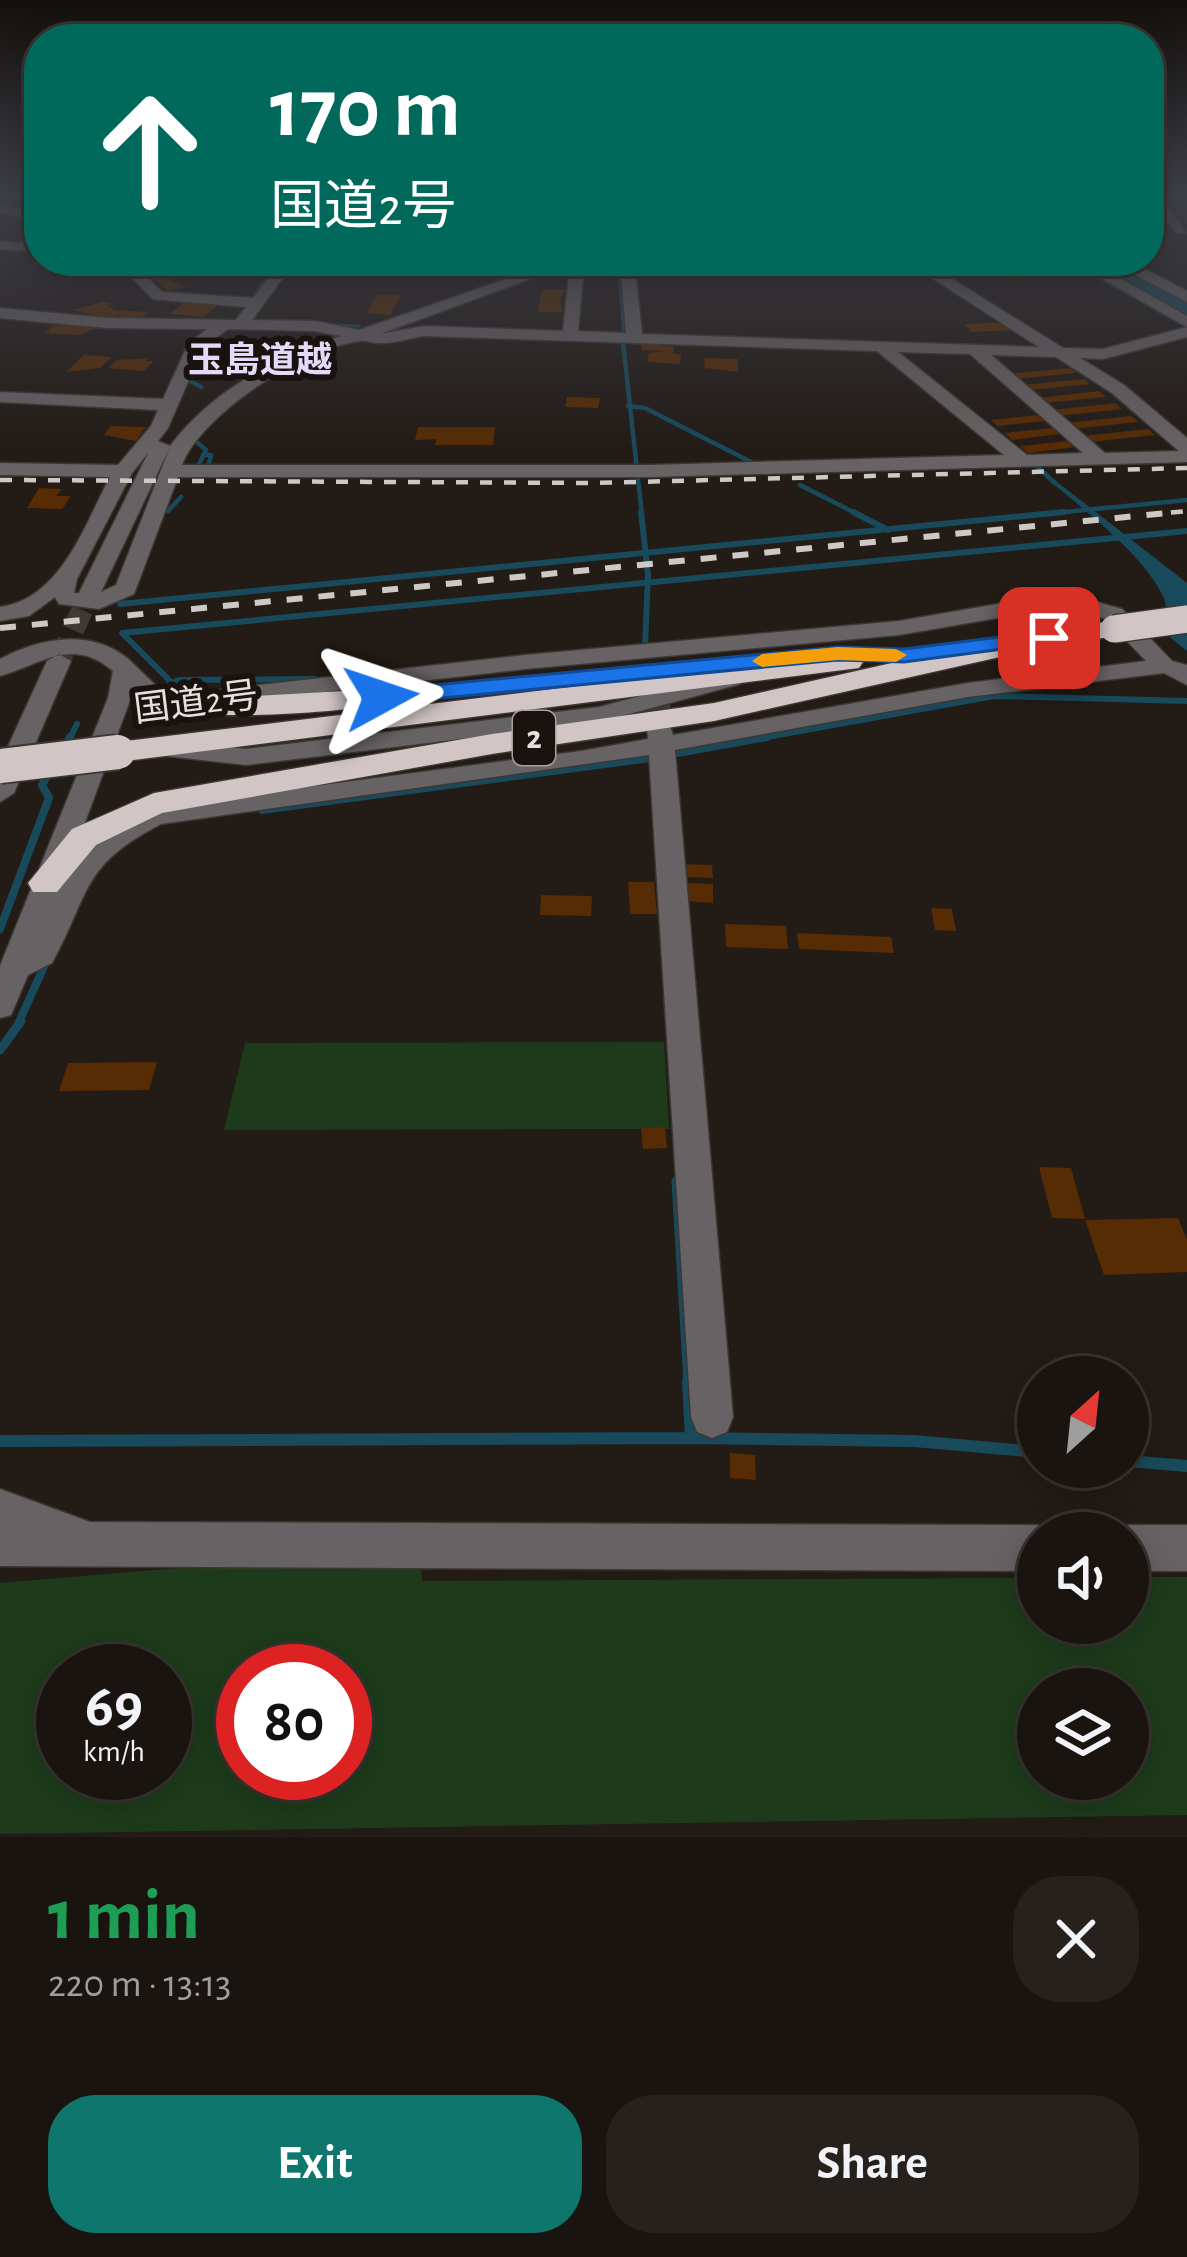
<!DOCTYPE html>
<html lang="en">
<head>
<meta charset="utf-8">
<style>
	:root { --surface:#1a1410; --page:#27211e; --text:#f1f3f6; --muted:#9f9e9f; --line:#383330; --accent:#0f766e }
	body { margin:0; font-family:"Alegreya Sans","Noto Sans JP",sans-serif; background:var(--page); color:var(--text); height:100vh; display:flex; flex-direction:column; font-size:45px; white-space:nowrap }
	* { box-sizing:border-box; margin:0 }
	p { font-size:39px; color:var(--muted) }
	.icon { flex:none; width:66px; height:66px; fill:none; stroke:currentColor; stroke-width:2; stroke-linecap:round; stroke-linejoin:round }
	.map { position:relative; height:1837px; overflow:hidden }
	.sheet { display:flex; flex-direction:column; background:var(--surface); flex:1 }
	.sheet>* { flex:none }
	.guide { position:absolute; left:24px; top:24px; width:1140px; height:252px; border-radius:48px; box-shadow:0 6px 30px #0003,0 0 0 3px var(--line); background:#00695c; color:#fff; overflow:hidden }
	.needle { width:78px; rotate:27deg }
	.fabs { position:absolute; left:1017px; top:1356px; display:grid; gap:24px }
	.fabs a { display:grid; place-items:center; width:132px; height:132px; border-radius:50%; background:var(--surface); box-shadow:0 6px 30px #0003,0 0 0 3px var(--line); font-size:60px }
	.speed { position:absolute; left:36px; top:1644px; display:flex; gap:24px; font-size:60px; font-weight:700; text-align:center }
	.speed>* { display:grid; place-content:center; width:156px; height:156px; border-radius:50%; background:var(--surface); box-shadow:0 6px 30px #0003,0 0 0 3px var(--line); line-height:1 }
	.speed small { font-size:30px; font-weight:400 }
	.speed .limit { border:18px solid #d22; background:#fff; color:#111 }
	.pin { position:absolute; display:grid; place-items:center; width:102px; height:102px; color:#fff; margin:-51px; border-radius:24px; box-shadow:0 6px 18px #0006 }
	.me { position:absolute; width:132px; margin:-66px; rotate:85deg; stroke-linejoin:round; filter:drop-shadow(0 0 9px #0008) }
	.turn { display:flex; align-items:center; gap:42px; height:252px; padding:0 48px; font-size:54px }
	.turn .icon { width:156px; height:156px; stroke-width:2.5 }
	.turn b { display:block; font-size:84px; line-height:102px }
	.round { display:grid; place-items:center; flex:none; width:126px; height:126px; border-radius:48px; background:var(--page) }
	.overview { display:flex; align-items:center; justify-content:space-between; height:204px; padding:0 48px }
	h1 { font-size:72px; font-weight:700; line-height:90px; color:#1e9e55 }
	.action { display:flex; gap:24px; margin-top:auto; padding:24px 48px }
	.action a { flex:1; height:138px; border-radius:48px; background:var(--accent); color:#fff; font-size:48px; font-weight:700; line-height:138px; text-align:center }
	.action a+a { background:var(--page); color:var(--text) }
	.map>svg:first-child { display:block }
</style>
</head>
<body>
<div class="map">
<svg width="1187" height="1837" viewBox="0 0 1187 1837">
	<rect width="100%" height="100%" fill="#221b16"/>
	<path fill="#1d3b1b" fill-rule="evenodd" d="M664,1042l5,87 -445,1 21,-87z
		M421,1562l1,19 616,-3v45h90v-46h59v238l-1187,19v-251l166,-14zM63,1671h102v102h-102zM243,1671h102v102h-102zM1038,1689h90v90h-90z"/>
	<path fill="#184a5c" d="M1046,478h6l135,105v68l-20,-16c-1,-13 1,-28 -4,-39 -20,-42 -81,-88 -117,-118z"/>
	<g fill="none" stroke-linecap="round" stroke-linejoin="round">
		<path stroke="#184a5c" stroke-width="3" d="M618,261l6,74
			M1069,261l118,66
			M253,298l18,-27 -6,-5 2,-5
			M331,325l28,1"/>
		<path stroke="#184a5c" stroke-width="4.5" d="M623,342l19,173
			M190,373l-3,6 14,8
			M628,406l17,2 112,57
			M198,443l8,7 -8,16
			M203,455h8l-3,13
			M1031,461l24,22
			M800,485l59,30
			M168,511l13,-14
			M1034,515l153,-15"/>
		<path stroke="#184a5c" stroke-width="6" d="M641,512l7,63 -3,72
			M853,512l35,18
			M120,604l944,-92
			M172,683l-50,-50 1065,-102
			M164,687l15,-7 136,-1
			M69,740l8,-16
			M750,740l244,-44 193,5"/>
		<path stroke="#184a5c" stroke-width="8" d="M67,743l3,-6
			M262,810l388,-52 117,-21
			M0,929l49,-131 -7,-13 8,-14
			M18,1024l29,-64"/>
		<path stroke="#184a5c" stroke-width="9" d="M0,1050l21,-29
			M676,1181l12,203"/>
		<path stroke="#184a5c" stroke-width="12" d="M691,1438l223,3 124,11
			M0,1441l691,-3 -3,-57
			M1128,1461l59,5"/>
		<path fill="#184a5c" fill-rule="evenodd" d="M1082,261h29l76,39v17z"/>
	</g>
	<path fill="#572b04" d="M245,261h14l-6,7 13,1 -7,9 -43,-8 6,-6z
		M330,261h59l-5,10 -59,-1z
		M170,264l17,13 -18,3 18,7 -19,4 -18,-15 15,-2 -12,-1 -4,-6z
		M542,290h24l-6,8 2,14h-24z
		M376,295h24l-9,20 -24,-2z
		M186,301l33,3 -15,13 -34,-3z
		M102,302l11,2 -5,3 7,1 -3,2 35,2 -7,7 -23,-2 6,-6 -11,8 -38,-9z
		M1006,322l10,8 -45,2 -6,-8z
		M55,324l39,1 4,2 -18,8 -35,-2z
		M642,342l32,5 -1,6 8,2 -1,9 -33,-2 2,-9 16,-2 -24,-1z
		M84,355l28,2 -12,11 -34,4z
		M148,358l-3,3h9l-10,10 -36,-3 9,-8z
		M705,358l33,1v13l-34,-4z
		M1070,368l6,5 -61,6 -6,-5z
		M1084,379l6,5 -61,6 -7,-5z
		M1099,391l7,6 -63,6 -6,-5z
		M567,397l33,1 -2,10 -33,-1z
		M1115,403l7,6 -63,7 -7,-6z
		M1037,415l8,6 -47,5 -7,-6z
		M1131,416l7,6 -65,7 -6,-6z
		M111,426l35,1 -10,14 -32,-6z
		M418,427h77l-2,18h-58l1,-6 -21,1z
		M1052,428l7,6 -47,6 -7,-7z
		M1148,429l7,6 -65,7 -7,-6z
		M1068,441l8,6 -48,6 -8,-7z
		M39,488l23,1 -6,7h15l-9,13 -35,-1z
		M683,864l29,1 1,13 -30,-1z
		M628,882h26l3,32h-27z
		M684,883l29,1v19l-29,-2z
		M541,895l51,1 -1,20 -51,-1z
		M931,908l21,1 4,22 -21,-1z
		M725,924l61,2 2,23 -62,-2z
		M797,933l94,4 3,16 -95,-4z
		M157,1062l-8,28 -90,1 9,-28z
		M665,1127l2,21 -24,1 -2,-21z
		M1039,1167l32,1 14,51 -33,-1z
		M1178,1218l9,22v32l-83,3 -19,-55z
		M730,1453l25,2 1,25 -26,-2z"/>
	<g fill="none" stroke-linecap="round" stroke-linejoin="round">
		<path stroke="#3f3934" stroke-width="22" stroke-dasharray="22 12" stroke-linecap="butt" d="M59,661l30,-66
			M658,664l2,64"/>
		<g stroke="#3d3732" stroke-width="3">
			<path id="minor" d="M1149,195h9l28,38h-10z
				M0,205l39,8v8l-39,-8z
				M39,237v8l-19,6 -20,-2v-8l19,2z
				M92,261l46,7 24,24 91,6 20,-26 -3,-11h14l3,11 -35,48 63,1 44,9 199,-69h21l-199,73 44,-8 139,5 6,-55 7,-4 7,4 -5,55 48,2 -6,-72h14l8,73 397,13 -133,-86h17l140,87 40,1 84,-22v10l-84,22 -23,-1 44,27 63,53v24l-536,15h-473l-44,117 -35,15 -40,-5 -4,-7 -26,19 -29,5v-14c61,-8 85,-83 110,-130l-110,-2v-12l118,2 33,-39 7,-16 -158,-8v-10l163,7 25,-55 19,-15 -100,-1 -107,-10v-10l107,10 129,2 10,-13 -93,-8 -25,-25zM228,329l87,2 26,5c-64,22 -127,52 -171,110l-12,-5 10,-13 35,-81zM424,336l453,15 127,104 -353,10h-469c19,-51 123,-118 178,-124 6,-1 12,2 18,2 15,1 32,-5 46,-7zM898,352l72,2 113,99 -56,2zM991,355l65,2 56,36 67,58 -74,2zM170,447l-54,138 -15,7zM148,453l-69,140h-5l3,-14 55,-106z
				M1071,261h18l98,55v11z
				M1129,266h10l48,25v11l-58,-30z
				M1079,597l43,12 50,52 15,4v20l-23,-12 -196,24 -293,53 58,667 -6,15 -15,6 -15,-6 -6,-15 -42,-662 -488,69c-81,42 -70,68 -109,139l-24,12 -17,40 -11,3v-52l108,-268 5,-27c-41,-35 -71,-7 -113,5v-17c39,-21 90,-31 127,-1 15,13 26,28 44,37l354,-40 374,-34 110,-19zM1078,611l28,8 40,42 -178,22 -295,52 -4,-12 -9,-3 -13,8 1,11 -67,12 -426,56 -57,29 -28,27 63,-171 35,18 357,-41 374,-34 110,-19z
				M59,654l12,7 -57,132 -14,9v-38l47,-103z
				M731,672l12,7 -3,5 -140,38 -354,43 -88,-10 -13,-8 13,-8 88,10 353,-42z
				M0,1489l90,33 948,3 16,8h-16v38l-1038,-5z
				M1128,1525h59v46h-59v-38h-16z"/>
		</g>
		<g stroke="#3d3732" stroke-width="3">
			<path id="highway" d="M1114,621l14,8 -4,6 -70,10 -340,76 -222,33 -330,59 -66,32 -39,47h-24l-5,-9 44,-54 82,-36 338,-59 222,-31 315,-71z
				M849,653l10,3 4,6 -4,6 -741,94 -16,-10 16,-10z
				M362,690l15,9 -4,6c-33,8 -200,19 -220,-2l15,-9 87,2z"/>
		</g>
		<use href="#minor" fill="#676263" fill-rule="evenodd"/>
		<use href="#highway" fill="#d1c5c6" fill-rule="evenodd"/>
		<path stroke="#cfc9c6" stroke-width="4.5" stroke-dasharray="12 12" stroke-linecap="butt" d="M0,480l594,3 593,-15
			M1147,515l40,-4"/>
		<path stroke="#cfc9c6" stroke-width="6" stroke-dasharray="16 16" stroke-linecap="butt" d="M0,628l1177,-116"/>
		<g stroke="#3d3732" stroke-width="30" stroke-linecap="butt">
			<path id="highway-bridge-far1" d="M1114,629l73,-10"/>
		</g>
		<g stroke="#3d3732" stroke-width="38" stroke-linecap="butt">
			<path id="highway-bridge" d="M0,766l118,-14"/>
		</g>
		<use href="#highway-bridge-far1" stroke="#d1c5c6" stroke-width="27"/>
		<use href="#highway-bridge" stroke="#d1c5c6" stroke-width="34"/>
	</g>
	<linearGradient id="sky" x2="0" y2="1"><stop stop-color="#130f0c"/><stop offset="0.43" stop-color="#3e3f47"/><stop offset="1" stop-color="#3e3f47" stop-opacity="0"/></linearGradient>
	<rect width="1187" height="452" fill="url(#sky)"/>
	<path fill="#1a73e8" stroke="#114b97" stroke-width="3" d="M1049,631l11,7 -3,4 -153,20 -66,-2 -457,44 -11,-7 11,-7 457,-43 66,2z"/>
	<path fill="#f59e0b" d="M838,647l58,2 11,6 -11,7 -58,-2 -76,7 -10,-6 10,-7z"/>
	<g text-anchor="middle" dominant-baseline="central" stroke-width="12" stroke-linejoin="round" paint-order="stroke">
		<rect fill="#19120e" stroke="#a8a29f" stroke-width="3" x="513" y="711" width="42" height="54" rx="9"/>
		<g font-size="33" font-weight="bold" fill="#e5e0dd">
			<text x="534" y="738">2</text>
		</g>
		<g font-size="36" font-weight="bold" fill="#e2dbf8" stroke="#19120e">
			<text x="260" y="361">玉島道越</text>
		</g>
		<g font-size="36" fill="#e5e0dd" stroke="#19120e">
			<text transform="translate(196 703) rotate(-7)">国道2号</text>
		</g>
	</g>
</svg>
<div class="fabs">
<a><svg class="needle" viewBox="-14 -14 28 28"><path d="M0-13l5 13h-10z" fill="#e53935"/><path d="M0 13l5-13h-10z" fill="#9f9e9f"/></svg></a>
<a><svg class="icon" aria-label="sound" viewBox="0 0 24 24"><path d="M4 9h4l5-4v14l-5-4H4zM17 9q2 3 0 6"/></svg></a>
<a><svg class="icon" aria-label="layers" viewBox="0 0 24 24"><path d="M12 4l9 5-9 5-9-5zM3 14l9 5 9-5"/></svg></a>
</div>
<div class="speed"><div>69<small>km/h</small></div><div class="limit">80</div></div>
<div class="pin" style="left:1049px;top:638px;background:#d93025"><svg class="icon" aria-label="arrive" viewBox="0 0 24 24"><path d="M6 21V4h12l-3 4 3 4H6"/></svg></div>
<svg class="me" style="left:381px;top:697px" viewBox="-20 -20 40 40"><path d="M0-17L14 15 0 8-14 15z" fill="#1a73e8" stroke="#fff" stroke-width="4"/></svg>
<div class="guide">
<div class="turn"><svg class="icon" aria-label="ahead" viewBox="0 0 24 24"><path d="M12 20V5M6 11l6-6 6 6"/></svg><div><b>170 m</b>国道2号</div></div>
</div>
</div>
<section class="sheet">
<div class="overview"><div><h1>1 min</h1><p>220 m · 13:13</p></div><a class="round"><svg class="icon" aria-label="close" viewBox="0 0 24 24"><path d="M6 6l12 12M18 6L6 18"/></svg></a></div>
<div class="action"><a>Exit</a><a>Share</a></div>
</section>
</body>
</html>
